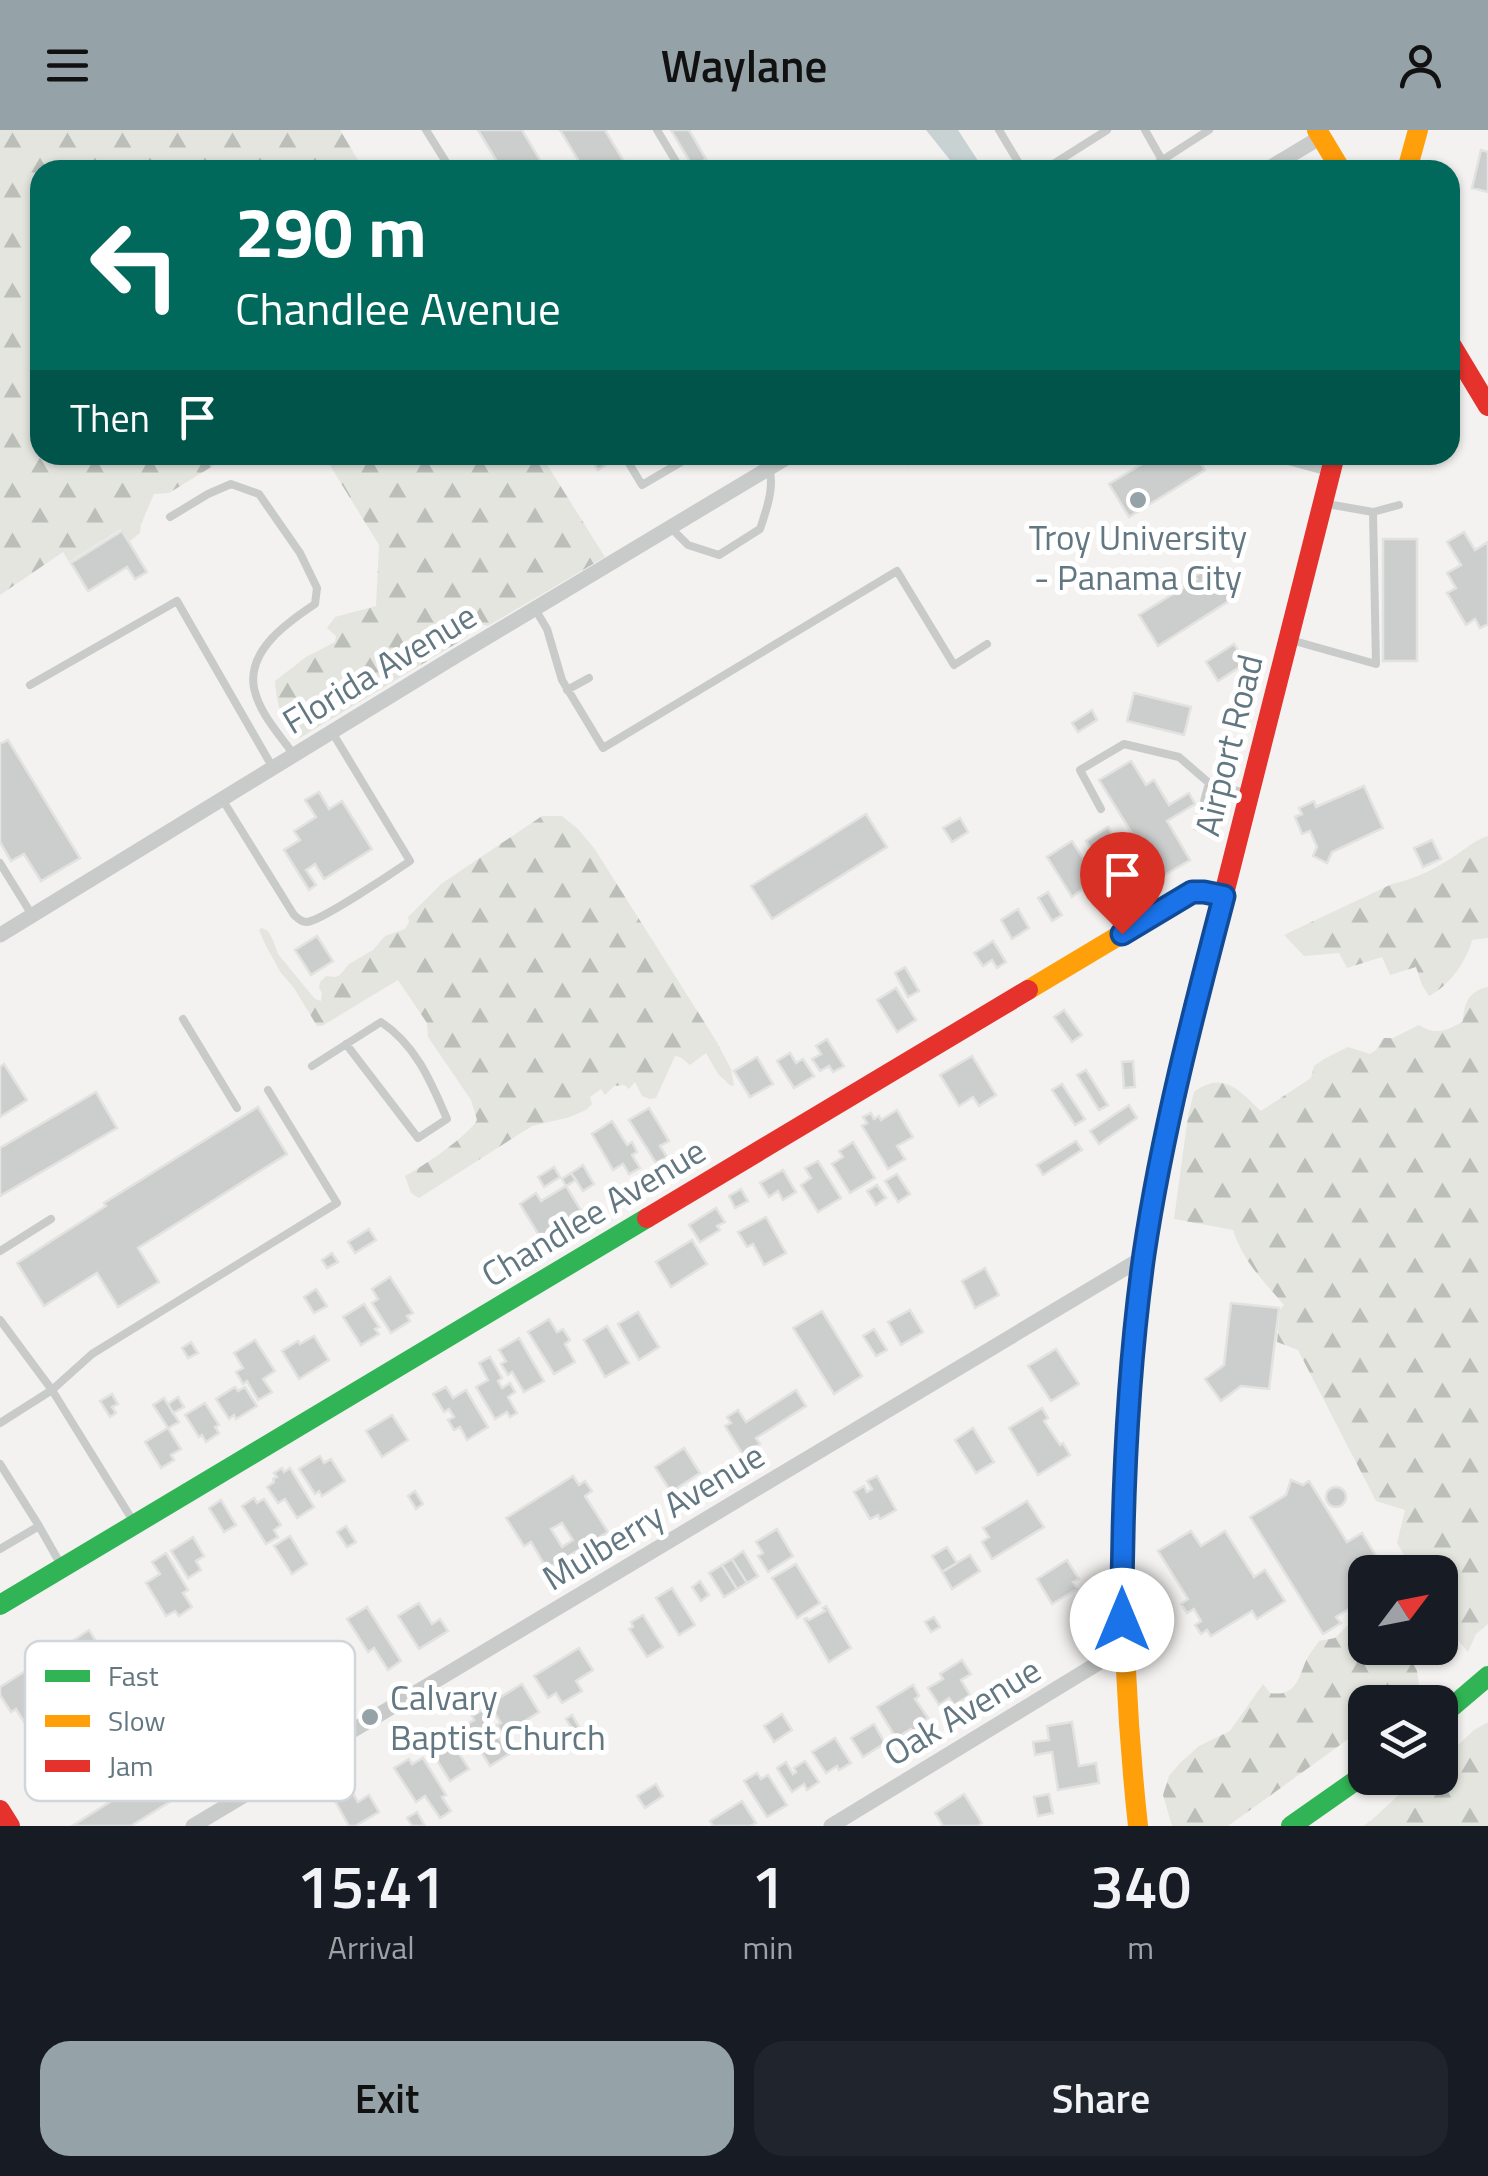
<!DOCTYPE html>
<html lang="en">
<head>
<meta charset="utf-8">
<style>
	:root { --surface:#171b24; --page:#20242c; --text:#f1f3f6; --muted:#9ea1a6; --accent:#95a2a8 }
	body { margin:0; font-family:"Titillium Web",sans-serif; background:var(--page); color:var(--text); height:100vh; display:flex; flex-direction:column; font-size:38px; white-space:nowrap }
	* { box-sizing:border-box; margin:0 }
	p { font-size:32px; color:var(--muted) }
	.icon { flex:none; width:55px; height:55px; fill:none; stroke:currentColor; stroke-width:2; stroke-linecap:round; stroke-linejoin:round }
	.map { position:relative; height:1696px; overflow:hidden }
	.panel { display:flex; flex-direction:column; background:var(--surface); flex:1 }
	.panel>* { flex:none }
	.guide { position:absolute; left:30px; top:30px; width:1430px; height:305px; border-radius:30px; box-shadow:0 2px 8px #0004; background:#00695c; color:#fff; overflow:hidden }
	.needle { width:65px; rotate:58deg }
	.controls { position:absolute; left:1348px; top:1425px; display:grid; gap:20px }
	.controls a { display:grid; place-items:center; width:110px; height:110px; border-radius:20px; background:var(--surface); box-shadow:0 2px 8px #0004; font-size:50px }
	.pin { position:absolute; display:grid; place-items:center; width:85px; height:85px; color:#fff; margin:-102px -42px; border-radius:50% 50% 50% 0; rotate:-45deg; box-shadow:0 0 10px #0007 }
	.pin .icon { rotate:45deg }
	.me { position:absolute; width:110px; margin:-55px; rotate:0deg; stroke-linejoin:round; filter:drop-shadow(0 0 8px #0008) }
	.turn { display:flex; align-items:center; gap:35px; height:210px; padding:0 40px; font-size:45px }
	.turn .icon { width:130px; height:130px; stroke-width:2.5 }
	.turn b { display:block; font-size:70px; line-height:85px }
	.then { display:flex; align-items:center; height:95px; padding:0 40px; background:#0003; gap:20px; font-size:38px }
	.eta { display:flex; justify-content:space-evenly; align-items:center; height:170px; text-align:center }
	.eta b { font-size:60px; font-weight:600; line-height:70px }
	.cta { display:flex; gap:20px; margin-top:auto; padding:20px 40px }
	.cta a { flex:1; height:115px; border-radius:30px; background:var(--accent); color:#111; font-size:40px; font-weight:600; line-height:115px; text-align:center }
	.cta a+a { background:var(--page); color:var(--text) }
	header { display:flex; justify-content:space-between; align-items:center; height:130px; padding:0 40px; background:var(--accent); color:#111; font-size:45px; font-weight:600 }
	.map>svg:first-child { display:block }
</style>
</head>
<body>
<header><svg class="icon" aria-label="menu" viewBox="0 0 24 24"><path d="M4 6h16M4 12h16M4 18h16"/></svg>Waylane<svg class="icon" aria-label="person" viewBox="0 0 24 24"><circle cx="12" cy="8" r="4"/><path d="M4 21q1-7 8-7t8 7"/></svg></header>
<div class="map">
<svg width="1488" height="1696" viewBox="0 0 1488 1696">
	<defs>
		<pattern id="forest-firs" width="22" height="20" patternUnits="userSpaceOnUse" patternTransform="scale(2.5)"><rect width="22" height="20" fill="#e3e5de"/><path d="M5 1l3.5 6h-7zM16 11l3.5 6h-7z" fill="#bbbeb9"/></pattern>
	</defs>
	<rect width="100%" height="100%" fill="#f3f2f0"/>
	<path fill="url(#forest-firs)" d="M0,0h340l24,40h-324v285h501l64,102 -117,69 -12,-3 -7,4 -2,10 -167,101c-20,-24 -22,-26 -25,-57l31,-24 29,-15 1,-6 -9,-8 8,-11 41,-11 3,-61 -53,-86 -105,2 -52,32 -15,1 -13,30 -1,9 -10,8 -9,-12 -52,33 -6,-10 -63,43z
		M542,686h20l16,13 16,19 121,191 16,30 3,16 -3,1 -13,-12 -12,-21 -16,12 -10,-8 -5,-1 -19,42 -6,1 -8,-3 -7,-14 -6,7 -5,-4 -10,1 -9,9 -4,-6 -11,8 2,7 -6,6 -16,7 -38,9 -113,72 -8,-5 -6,-17c17,-9 63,-40 72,-56l-6,-20 -43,-63 -1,-14 -29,-43 -76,46h-5l-23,-38 -13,-15 -16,-29 -6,-14 3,-2 6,3 5,9 5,14 37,45 6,2 1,-8 -3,-5 1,-6 6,-6 9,1 5,-2 9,-11 24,-14 12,-14 20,-7 4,-7 -1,-5 33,-33z
		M1488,706v102l-16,2c-5,21 -23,46 -43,56l-7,-11 -6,-18 -26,8 -8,-18 -35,11 -8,-15 -35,3 -20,-21 108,-51c24,-5 47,-17 67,-31 10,-7 17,-13 29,-17z
		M1488,857v637l-12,10 -8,18 -28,-33v-47h-26l-17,-29 8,-33 -29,-9 -78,-151 -21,-8 3,-32 4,-5c-22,-26 -40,-42 -51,-75l-59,-11 14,-103 6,-24c30,-22 45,-1 67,19l50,-33 3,-12 10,-7 24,-12 22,7 6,-4 7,-12h10l26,-13c16,11 28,6 44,-4 1,-18 6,-30 25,-34z
		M1365,1478v40h40l12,23 2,14 -22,17h-32v25l-137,99h-56l-9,-31 6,-19 11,-13 19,-17 31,-15 33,-47 7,9c24,4 28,-12 35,-30 3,-7 9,-15 14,-22l16,-3z
		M1488,1592v104h-125c19,-11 43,-44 60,-48 5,-2 11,0 17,0v-16l34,-32z"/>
	<path fill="#c8d2d3" d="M926,0h32l26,40h-26z"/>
	<path fill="#cccece" stroke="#e2e2e0" stroke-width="2.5" fill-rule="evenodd" d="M478,0h44l24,40h-44z
		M560,0h45l24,40h-45z
		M671,0h18l17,29 -13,8z
		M1481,20l7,2v40l-16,-4z
		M589,325h17l4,7 -12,8z
		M1157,325h39l9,15 -76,47 -20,-33z
		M122,401l25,41 -12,7 -8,-12 -39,24 -17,-28z
		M1464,402l11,18 13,-8v82l-8,4 -5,-9 -9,6 -19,-32 9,-5 -9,-15 14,-8 -14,-23z
		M1383,409h34v122h-34z
		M1214,434l21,33 -77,49 -19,-31 58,-36 -2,-3z
		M1234,514l12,19 -28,18 -12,-19z
		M1134,563l57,14 -7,28 -57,-14z
		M1092,580l5,10 -19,12 -6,-9z
		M8,610l72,118 -39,23 -17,-27 -13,7 -11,-19v-98z
		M1131,631l15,24 8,-5 15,25 20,-12 6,11 -28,17 23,39 -27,16 -9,-13 -8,5 -10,-16 5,-4 -42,-68z
		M1364,656l19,42 -51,24 -5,11 -14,-7 4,-9 -7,-16 -8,3 -7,-17 7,-3 -3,-6 15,-7 2,6z
		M319,662l10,17 13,-8 30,48 -48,30 -9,-15 -9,6 10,15 -7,5 -25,-40 16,-10 -6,-9 22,-14 -11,-17z
		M866,684l21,33 -115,72 -21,-33z
		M960,688l8,14 -16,10 -9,-14z
		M1108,697l33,55 -22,13 -33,-54z
		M1432,710l9,19 -18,8 -9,-19z
		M1072,711l28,44 -14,9 -3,-5 -11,8 -25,-40z
		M1048,762l14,23 -10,6 -14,-23z
		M1018,779l11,19 -17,11 -11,-19z
		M317,806l16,25 -22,14 -16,-25z
		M993,811l13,21 -9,6 -5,-8 -9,6 -9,-13z
		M905,837l14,24 -11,6 -13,-24z
		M896,858l20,32 -19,12 -20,-32z
		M1064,880l18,25 -10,7 -18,-25z
		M827,909l17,27 -11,6 -4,-6 -9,5 -8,-12 9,-5 -5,-8z
		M790,923l6,10 7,-4 11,17 -20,12 -17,-27z
		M972,926l24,39 -17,11 -6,-9 -14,9 -19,-31z
		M757,927l16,27 -23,13 -16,-26z
		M1133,931l2,26 -11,1 -2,-26z
		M4,934l23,36 -27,17v-50z
		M1086,940l22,35 -9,5 -22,-35z
		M1062,954l23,35 -10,6 -23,-35z
		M96,962l21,36 -117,68v-48z
		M1129,975l8,13 -38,26 -9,-13z
		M258,977l29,47 -149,94 21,34 -41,25 -21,-34 -53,33 -27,-43 89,-57 -2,-3z
		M649,978l20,33 -9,5 7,11 -11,6 -27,-43z
		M897,980l16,27 -16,9 8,13 -17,10 -26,-43 5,-3 -4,-6 8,-4 3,6 5,-3 2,4z
		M612,991l15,24 5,-3 5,10 -5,3 8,13 -11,6 -6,-10 -10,6 -21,-36z
		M1076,1011l6,9 -39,25 -6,-10z
		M853,1012l22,36 -25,15 -18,-29 11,-7 -4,-6z
		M818,1031l23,37 -23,14 -17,-27 10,-7 -6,-10z
		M583,1035l11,19 -11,7 -12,-18z
		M554,1037l6,10 -16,10 -6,-10z
		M783,1040l13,22 -13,8 -5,-9 -9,6 -9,-14z
		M571,1043l5,7 -10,6 -4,-7z
		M897,1044l13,20 -12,8 -13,-21z
		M877,1055l9,13 -10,7 -9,-14z
		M566,1056l16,26 -42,25 -20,-33 16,-11 5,8z
		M741,1059l7,12 -13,7 -6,-12z
		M716,1078l9,14 -8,4 3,4 -20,12 -11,-17z
		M766,1087l20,36 -22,12 -11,-21 -6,3 -9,-15z
		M369,1099l7,11 -21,13 -7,-11z
		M692,1110l15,24 -36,23 -15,-25z
		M332,1123l6,9 -11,6 -5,-8z
		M985,1138l14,27 -24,13 -13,-27z
		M390,1147l23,36 -6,3 3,5 -19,12 -19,-30 6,-4 -6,-10z
		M316,1159l11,17 -13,7 -10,-16z
		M1231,1173l48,5 -10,81 -28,-3 -20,15 -16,-22 19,-14z
		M364,1174l15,23 -4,2 4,5 -18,11 -18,-28z
		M910,1180l13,22 -22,13 -13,-23z
		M822,1181l40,65 -28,18 -41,-66z
		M638,1182l21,35 -20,13 -21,-36z
		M549,1189l8,13 6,-3 7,11 -5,4 10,18 -21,12 -26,-42z
		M607,1196l22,37 -24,14 -21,-37z
		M874,1199l13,21 -11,6 -13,-20z
		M314,1206l15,24 -30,19 -17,-28 16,-10 2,3z
		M519,1208l25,43 -20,11 -12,-20 -4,3 -7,-11 5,-3 -7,-11z
		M255,1210l20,31 -12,8 9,13 -14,8 -11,-19 -4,3 -7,-12 7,-4 -9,-15z
		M191,1212l7,11 -10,5 -6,-10z
		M1056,1219l23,35 -28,17 -23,-35z
		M490,1227l12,21 -4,3 4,7 8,-5 5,9 -7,5 9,16 -7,4 -3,-5 -12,7 -19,-32 12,-7 -9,-17z
		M235,1257l3,4 7,-4 12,19 -21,13 -2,-4 -5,4 -13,-20z
		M446,1257l7,11 13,-8 22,37 -21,13 -7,-13 -6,3 -6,-10 6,-3 -5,-8 -5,3 -11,-18z
		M796,1260l10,16 -50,32 4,6 -17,11 -18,-29 6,-3 -4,-6 11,-7 8,12z
		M112,1264l6,10 -6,3 4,6 -6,4 -10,-16z
		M178,1267l6,10 -11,6 -5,-9z
		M164,1268l15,24 -11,6 -15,-23z
		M205,1273l14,22 -4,2 4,6 -13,9 -4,-7 -3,2 -14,-22z
		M1042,1278l6,10 -4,3 16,24 3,-2 7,12 -32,20 -29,-47z
		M392,1285l16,25 -26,17 -16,-26z
		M168,1298l13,21 -10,6 3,5 -13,8 -16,-26z
		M973,1298l21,34 -18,11 -21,-33z
		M684,1318l16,25 -29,19 -16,-25z
		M320,1326l4,7 7,-4 14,22 -23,15 -3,-5 -4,3 -16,-25z
		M282,1338l2,4 6,-4 24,39 -17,11 -12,-19 -7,4 -11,-16 7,-5 -1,-3 4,-2 -3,-4z
		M573,1346l6,9 6,-4 7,10 -7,5 23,36 -61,37 -16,-27 -7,4 -18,-28zM562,1393l11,17 -11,7 -11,-18z
		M877,1346l19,34 -16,9 -2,-4 -8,4 -16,-27 10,-6 3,6 5,-3 -5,-8z
		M1291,1350l12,5 6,-4 38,61 15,-9 24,39h-21v27l-29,18 5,6 -18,11 -73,-117 36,-22z
		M1326 1367a10 10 0 1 1 20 0a10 10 0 1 1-20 0Z
		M415,1361l8,13 -7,5 -8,-13z
		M254,1368l3,5 7,-4 17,26 -7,5 4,7 -12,7 -24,-38z
		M221,1370l15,25 -12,7 -15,-24z
		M1027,1371l17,26 -52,32 -10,-17 7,-5 -6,-9z
		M346,1396l10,16 -9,5 -10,-15z
		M777,1399l16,27 -25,16 -10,-16 5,-3 -7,-11z
		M1191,1401l10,15 24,-15 29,46 11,-7 20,31 -28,18 -5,-8 -41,25 -4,-6 -6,4 -6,-9 6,-4 -7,-12 -7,4 -6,-9 7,-5 -30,-48z
		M290,1406l17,28 -15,10 -18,-28z
		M193,1407l11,19 -8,5 5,9 -13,8 -17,-27z
		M947,1417l10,16 -15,9 -10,-16z
		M743,1421l15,25 -11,7 -15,-24z
		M166,1423l22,37 -5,3 9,14 -13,9 -4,-5 -9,5 -20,-33 14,-9 -8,-12z
		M970,1425l10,16 -28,18 -10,-17z
		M732,1429l15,24 -10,6 -15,-24z
		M1067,1430l12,19 -6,3 4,7 -25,15 -15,-25z
		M796,1434l24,39 -23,15 -25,-40z
		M722,1435l15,24 -13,8 -15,-24z
		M700,1451l9,14 -8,6 -9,-14z
		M672,1458l23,37 -16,10 -23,-37z
		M419,1473l13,21 8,-5 8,12 -29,18 -21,-33z
		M826,1476l25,42 -22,14 -25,-43 3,-1 2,2 16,-9 -2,-3z
		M367,1477l34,54 -13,9 -14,-22 -6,4 -21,-33z
		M643,1485l20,32 -16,10 -18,-28 4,-2 -2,-5z
		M934,1487l6,10 -9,5 -6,-10z
		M89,1500l18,29 -18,11 -18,-28z
		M64,1517l14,23 -22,13 37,60 -40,25 -37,-59 -5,3 -11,-17v-8z
		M579,1518l14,22 -17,11 6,10 -20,12 -6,-10 -8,5 -14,-22z
		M962,1530l9,14 -10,6 9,15 -16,10 -5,-7 -10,7 -11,-17 15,-9 -3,-5z
		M522,1554l17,28 -36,23 -6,-10 4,-2 -12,-19z
		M913,1555l6,11 -4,3 13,19 -8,5 3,5 -9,6 -3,-5 -15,9 -19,-31z
		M482,1580l27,44 -19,12 -25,-40 9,-6 -2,-4z
		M782,1584l10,16 -18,12 -10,-16z
		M572,1585l9,15 -6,4 -9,-15z
		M1072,1592l7,44 17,-3 3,20 -41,7 -6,-38 -17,3 -2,-13 16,-2 -2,-14z
		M874,1594l11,19 -22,14 -12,-19z
		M835,1608l16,25 -12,7 -2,-4 -11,7 -14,-21z
		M451,1611l18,28 -19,12 -20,-32 10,-6 3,4z
		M423,1628l23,37 -4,2 9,14 -11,7 -15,-22 -9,6 -22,-34 15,-9 3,5z
		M805,1631l14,21 -12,8 -3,-6 -12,8 -15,-24 9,-6 7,12 3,-2 -2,-4z
		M757,1643l4,6 7,-4 19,30 -20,12 -23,-36z
		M154,1644l17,27 -40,25h-59z
		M656,1654l7,12 -18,12 -8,-12z
		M348,1655l10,17 11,-7 10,17 -24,14h-6l-15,-27 7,-5 -2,-4z
		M964,1664l18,29 -4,3h-35l-8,-13z
		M1049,1664l4,19 -15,3 -4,-19z
		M742,1671l14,22 -6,3h-37l-3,-5z
		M417,1682l8,14h-13l-5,-8z"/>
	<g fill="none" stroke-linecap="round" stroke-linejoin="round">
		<path stroke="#c9cbcb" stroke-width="8" d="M426,0l25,40
			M657,0l24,40
			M999,0l24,40
			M1145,0l17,30
			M1044,40l63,-40
			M1147,40l62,-40
			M624,325l18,30 51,-30
			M904,325l4,6
			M1327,374l46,8 26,-7
			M170,387l38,-23 23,-10 28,10 41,59 17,35 -2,16c-27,18 -68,46 -61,84 5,25 26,47 40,67
			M671,398l17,17 31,10 41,-26c8,-23 18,-51 4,-74
			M535,479l12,20 15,51 41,68 294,-177 57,94 33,-21
			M1291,510l85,24 -3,-152
			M30,555l147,-84 96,167
			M567,560l22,-12
			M222,669l72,116c5,4 7,7 13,7 14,-1 87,-50 103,-61l-78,-129
			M1101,679l-21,-39 44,-26 55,13 30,26 36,10
			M1197,697l12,-44
			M0,733l32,52
			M183,889l54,89
			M312,936l69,-44c35,23 50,60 66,97l-29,19 -72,-94
			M0,1121l51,-32
			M0,1190l52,70 83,134
			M0,1293l52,-33 40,-36 245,-151 -69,-113
			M0,1334l39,62
			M0,1419l39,-23 22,39"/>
		<path stroke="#c9cbcb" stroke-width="15" d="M1266,40l55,-33
			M1280,325l51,14
			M0,805l454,-278 337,-202
			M193,1696l951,-569
			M831,1696l292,-178"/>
		<path stroke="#30b455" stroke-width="20" d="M0,1475l647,-387
			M1440,1587l48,-41
			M1291,1696l74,-52"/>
		<path stroke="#ff9f0a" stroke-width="20" d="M1317,0l24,40
			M1407,40l11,-40
			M1028,860l162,-97 11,-2 23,5
			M1138,1696c-28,-259 -17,-512 44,-766"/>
		<path stroke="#e5322d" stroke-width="20" d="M1450,213l38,63
			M1182,930l153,-605
			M647,1088l381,-228
			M0,1680l10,16"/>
	</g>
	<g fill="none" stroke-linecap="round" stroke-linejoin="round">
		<g stroke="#114b97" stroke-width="25">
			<path id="route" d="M1122,804l70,-42h12l20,4c-31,118 -62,237 -80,358 -17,121 -22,243 -22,366"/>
		</g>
		<use href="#route" stroke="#1a73e8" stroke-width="18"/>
	</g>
	<g fill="#95a2a8" stroke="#fff" stroke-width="4">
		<circle cx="1138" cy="370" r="10"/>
		<circle cx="370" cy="1587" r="10"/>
	</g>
	<g text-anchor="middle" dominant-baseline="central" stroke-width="10" stroke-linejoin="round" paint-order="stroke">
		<g font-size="35" fill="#627781" stroke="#fff">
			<text x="1138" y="407">Troy University<tspan x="1138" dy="40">- Panama City</tspan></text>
			<text x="390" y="1567" text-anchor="start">Calvary<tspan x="390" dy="40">Baptist Church</tspan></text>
		</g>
		<g font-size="35" fill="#627781" stroke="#fff">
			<text transform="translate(379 538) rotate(-31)">Florida Avenue</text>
			<text transform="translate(1228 615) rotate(-76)">Airport Road</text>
			<text transform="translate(593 1082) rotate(-31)">Chandlee Avenue</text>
			<text transform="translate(653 1386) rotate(-31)">Mulberry Avenue</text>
			<text transform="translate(962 1581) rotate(-31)">Oak Avenue</text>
		</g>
	</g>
	<rect x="25" y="1511" width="330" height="160" rx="15" fill="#fff" stroke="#d0d6d9" stroke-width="2.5"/>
	<rect x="45" y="1540" width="45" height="12" fill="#30b455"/>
	<rect x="45" y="1585" width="45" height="12" fill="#ff9f0a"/>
	<rect x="45" y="1630" width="45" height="12" fill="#e5322d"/>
	<g font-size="28" fill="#627781">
		<text x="108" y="1556">Fast</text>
		<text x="108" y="1601">Slow</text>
		<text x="108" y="1646">Jam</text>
	</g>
</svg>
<div class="controls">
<a><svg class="needle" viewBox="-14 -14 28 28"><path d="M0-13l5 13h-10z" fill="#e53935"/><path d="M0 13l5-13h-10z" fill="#9ea1a6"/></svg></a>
<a><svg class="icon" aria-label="layers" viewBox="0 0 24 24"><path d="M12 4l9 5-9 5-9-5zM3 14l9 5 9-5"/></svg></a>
</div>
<div class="pin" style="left:1122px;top:804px;background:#d93025"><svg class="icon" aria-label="arrive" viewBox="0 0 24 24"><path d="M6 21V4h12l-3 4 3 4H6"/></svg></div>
<svg class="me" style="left:1122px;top:1490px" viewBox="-20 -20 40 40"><circle r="19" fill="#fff"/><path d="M0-13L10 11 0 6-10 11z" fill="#1a73e8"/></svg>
<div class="guide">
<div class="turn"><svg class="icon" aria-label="left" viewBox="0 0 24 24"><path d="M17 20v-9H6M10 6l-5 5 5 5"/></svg><div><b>290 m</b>Chandlee Avenue</div></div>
<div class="then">Then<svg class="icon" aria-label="arrive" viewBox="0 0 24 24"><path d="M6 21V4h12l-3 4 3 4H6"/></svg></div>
</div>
</div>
<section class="panel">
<div class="eta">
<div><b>15:41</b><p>Arrival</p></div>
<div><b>1</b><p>min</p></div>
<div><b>340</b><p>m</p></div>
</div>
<div class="cta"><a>Exit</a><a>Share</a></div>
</section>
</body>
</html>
